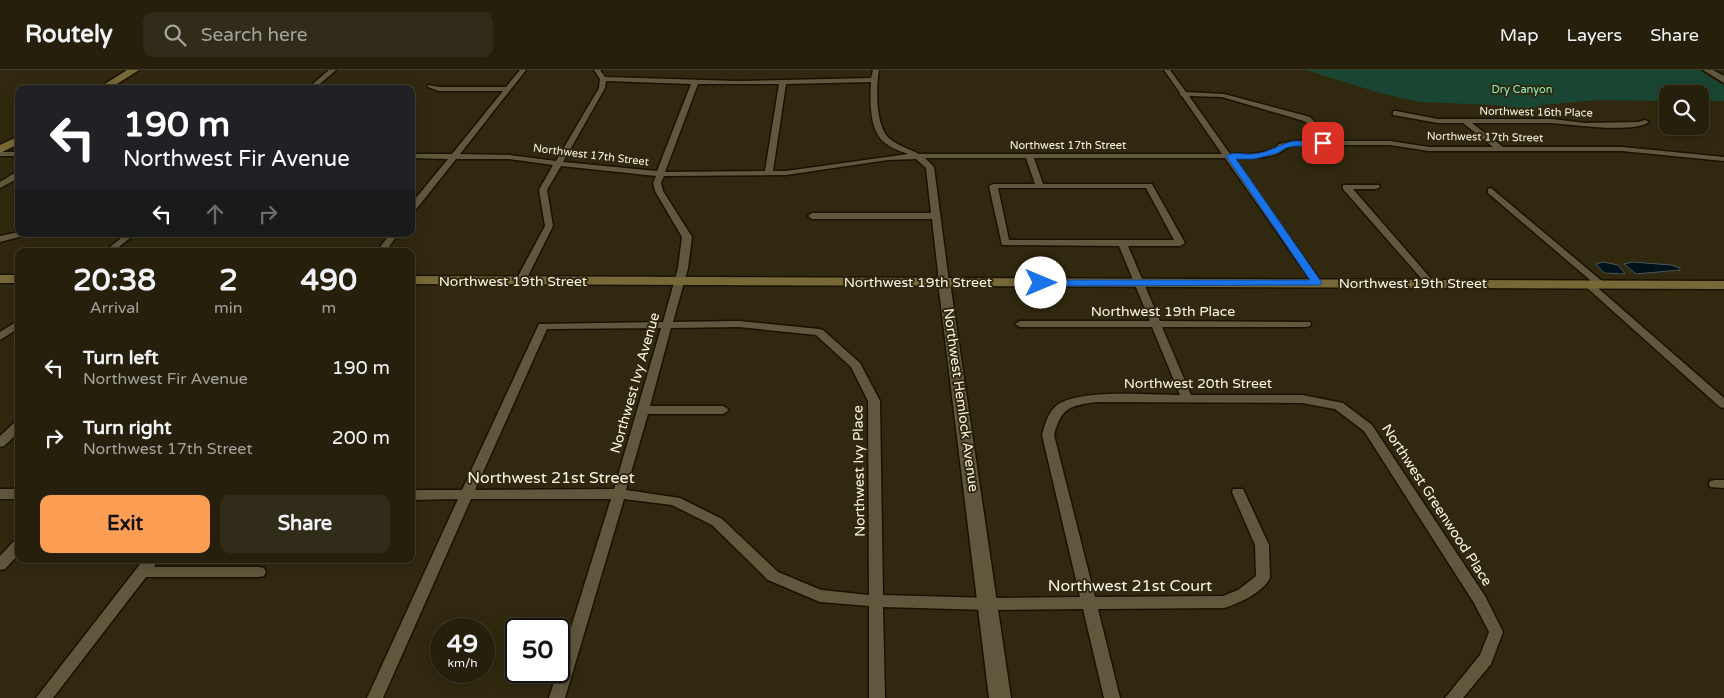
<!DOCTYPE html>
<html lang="en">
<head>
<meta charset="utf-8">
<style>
	:root { --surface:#251f0b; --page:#312c19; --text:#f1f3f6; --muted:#a3a29d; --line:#423d2c; --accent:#fc9d54 }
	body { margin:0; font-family:"Varela Round",sans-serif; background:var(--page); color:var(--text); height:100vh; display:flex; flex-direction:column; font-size:19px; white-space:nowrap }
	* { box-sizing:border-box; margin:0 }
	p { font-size:16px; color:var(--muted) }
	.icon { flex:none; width:28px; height:28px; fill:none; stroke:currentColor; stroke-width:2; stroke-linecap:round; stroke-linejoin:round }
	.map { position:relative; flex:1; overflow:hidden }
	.panel { position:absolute; left:15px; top:178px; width:400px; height:315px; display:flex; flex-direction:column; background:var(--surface); border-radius:10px; box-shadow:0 2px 12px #0003,0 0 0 1px var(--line) }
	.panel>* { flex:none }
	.guide { position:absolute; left:15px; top:15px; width:400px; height:152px; border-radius:10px; box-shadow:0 2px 12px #0003,0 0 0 1px var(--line); background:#202124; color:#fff; overflow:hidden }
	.controls { position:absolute; left:1659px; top:15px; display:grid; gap:10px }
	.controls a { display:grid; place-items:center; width:50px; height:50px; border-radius:10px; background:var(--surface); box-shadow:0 2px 12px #0003,0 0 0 1px var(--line); font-size:25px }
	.speed { position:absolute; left:430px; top:548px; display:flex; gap:10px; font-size:25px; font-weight:700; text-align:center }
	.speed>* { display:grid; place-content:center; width:65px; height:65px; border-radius:50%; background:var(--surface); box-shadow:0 2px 12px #0003,0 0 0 1px var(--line); line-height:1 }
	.speed small { font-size:12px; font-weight:400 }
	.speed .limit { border:2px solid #111; border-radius:8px; background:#fff; color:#111 }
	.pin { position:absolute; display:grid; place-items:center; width:42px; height:42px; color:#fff; margin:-21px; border-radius:10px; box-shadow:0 2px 8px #0006 }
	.me { position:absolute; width:55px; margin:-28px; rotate:90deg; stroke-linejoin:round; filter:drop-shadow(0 0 4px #0008) }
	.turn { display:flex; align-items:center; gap:18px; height:105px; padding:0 25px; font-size:22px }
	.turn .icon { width:65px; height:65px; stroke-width:2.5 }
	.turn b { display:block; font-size:35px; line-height:42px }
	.lanes { display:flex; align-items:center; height:48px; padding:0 25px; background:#0003; justify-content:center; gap:25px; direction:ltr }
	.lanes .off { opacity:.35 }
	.eta { display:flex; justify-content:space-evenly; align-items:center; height:85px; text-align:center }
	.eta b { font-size:30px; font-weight:700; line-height:35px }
	.action { display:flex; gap:10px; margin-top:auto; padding:10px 25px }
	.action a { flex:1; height:58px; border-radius:10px; background:var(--accent); color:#111; font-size:20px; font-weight:700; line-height:58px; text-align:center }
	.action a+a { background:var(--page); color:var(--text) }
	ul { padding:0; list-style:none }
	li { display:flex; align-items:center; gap:15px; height:70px; padding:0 25px }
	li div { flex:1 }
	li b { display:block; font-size:19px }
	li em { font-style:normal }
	header { display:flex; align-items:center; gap:30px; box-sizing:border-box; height:70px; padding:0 25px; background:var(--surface); border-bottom:1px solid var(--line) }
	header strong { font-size:24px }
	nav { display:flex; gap:28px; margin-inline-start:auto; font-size:18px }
	.search { width:350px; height:45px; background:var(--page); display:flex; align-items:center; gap:12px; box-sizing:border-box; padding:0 18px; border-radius:10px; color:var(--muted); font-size:19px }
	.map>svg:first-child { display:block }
</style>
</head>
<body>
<header>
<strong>Routely</strong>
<div class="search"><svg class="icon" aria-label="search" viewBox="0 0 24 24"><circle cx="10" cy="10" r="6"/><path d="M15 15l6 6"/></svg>Search here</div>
<nav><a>Map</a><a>Layers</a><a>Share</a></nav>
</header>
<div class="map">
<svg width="1724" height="628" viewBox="0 0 1724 628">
	<rect width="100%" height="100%" fill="#31290f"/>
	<path fill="#194632" d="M1306,0h393l25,16v15h-24v-7h-32l-1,7 -70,-1 -55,5 -12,5 -36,-5 -75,-3 -39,-9z"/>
	<path fill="#00121a" stroke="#4b5657" d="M1603,192l15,3 7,9 -21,-1 -8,-9z
		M1633,192l38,3 9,3v2l-44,4 -12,-10z"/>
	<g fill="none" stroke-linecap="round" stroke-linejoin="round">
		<g stroke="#191200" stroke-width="3">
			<path id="minor" d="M329,0h7l-22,19h-7z
				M520,0h6l-66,84 49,1 47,6 43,-73 1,-9 -6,-9h6l5,7 133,4 133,-3 2,-8h6c-3,17 -4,57 11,69 8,7 20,10 29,15h303l-40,-58 -2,-1v-2l-16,-23h6l16,22 38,2 86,23 11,11v7l4,6h65l39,6h64l-30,-24h-25l-45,-8v-4h3l42,8h114l33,4 53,-1 7,-2 4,2c-17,12 -78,2 -99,1 -26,0 -52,0 -78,0l31,24h119l102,10v4l-102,-10h-193l-39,-6h-96c-7,2 -11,6 -17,9 -13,5 -30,4 -44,4l89,125 -5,3 -3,-1 -89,-127h-191l9,26h109l33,59 -5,3h-52l32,75 150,1 1,2 -1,2 -4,1h-144l29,68h111l41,8 29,22 113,171 18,36 -12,32 -28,34h-18l35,-43 9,-23 -15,-29 -110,-172 -29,-22 -33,-6 -205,-1c-27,3 -36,6 -43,33l41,162 128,-1 15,-6 18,-14 -1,-31 -23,-53 1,-3h10l26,56 1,33c-8,15 -30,25 -46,30l-126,1 22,89h-16l-21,-89 -94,1 -106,-3 2,91h-16v-92l-49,-4 -52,-22 -56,-55 -40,-20 -48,-6 -59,199h-16l62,-199h-140l-88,199h-16l91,-199 -47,1v-10h51l77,-166 124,-2 15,-54 4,-31 -27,-46 -2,-8 3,-7 -95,-10 -14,24 6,36 -27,54 -5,3 -5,-3 29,-54 -6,-36 14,-25 -44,-6h-53l-42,53 -3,1v-9l37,-45 -37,-1v-4h41l51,-63h-64l-11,-4v-2l12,2h66zM606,11l85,3 -34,87 -94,-9 42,-74zM871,12c-1,18 -2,47 13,60 6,6 16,9 24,12l-122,17h-13l13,-87zM698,14h81l-14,87 -100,1zM1189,26l33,1 82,24 9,8v6l4,6h-23l-15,3 -6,6 -19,4h-24zM925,88h101l9,26h-42l-4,2 13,59 117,1 31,75h-130l-5,3 5,3h132l28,68c-28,0 -106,-7 -125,12 -8,8 -10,18 -13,28l38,162 -91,1 -106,-3 -3,-194 -20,-38 -37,-33 -4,-1 -80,-8 -66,1 15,-54 4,-31 -29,-46 -2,-8 3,-7 122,-1 102,-15 28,-1 10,9 5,45h-119l-4,3 4,3h120l7,63 5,3 5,-3 -15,-115zM998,118h148l28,52h-165zM739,257l77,8 35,32 17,34 1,194 -48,-5 -43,-18 -56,-53 -42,-21 -54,-8 22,-76h75l6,-4 -6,-4h-73l21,-78zM661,258l-47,161 -139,1 72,-161z
				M0,82h19v4h-19z
				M16,102h3v6l-19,10v-6z
				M1343,115h36l1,2 -4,2h-23l80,92 2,2 -2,2h-6l-84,-96z
				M1491,118l112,94 2,2 -2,2h-6l-109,-93v-4z
				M19,162v2h5l-1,2 -23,6v-6z
				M126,164h9l-21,17h-9z
				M390,164h8l-12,17h-9z
				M1588,211l3,1 133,116v10l-4,-1 -135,-121 -2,-2 2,-2z
				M19,250v8l-19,12v-8z
				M19,351v11l-15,14 -4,1v-11l15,-14z
				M1715,410h9v8l-14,-1 -1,-3 1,-3z
				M0,419h19v10h-19z
				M19,470v14l-14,15 -5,1v-14l14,-15z
				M144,489h15l-5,8h105l5,1 2,4 -2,4 -5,1h-113l-93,121h-17z"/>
		</g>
		<g stroke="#191200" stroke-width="3">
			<path id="tertiary" d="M1703,0h10l11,6v7z
				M944,208l6,4 61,416h-22l-51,-416z"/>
		</g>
		<g stroke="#191200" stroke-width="3">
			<path id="secondary" d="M127,0h12l-30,19h-12z
				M19,66v8l-19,9v-8z
				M0,205h19v8h-19z
				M411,206l1313,5v8l-1313,-5z"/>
		</g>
		<use href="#minor" fill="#60583c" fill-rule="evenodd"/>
		<use href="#tertiary" fill="#60583c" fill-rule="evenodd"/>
		<use href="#secondary" fill="#776937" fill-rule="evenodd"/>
	</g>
	<path fill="#1a73e8" stroke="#114b97" d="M1294,71h29l3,2 -3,3h-29l-9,2 -7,5 -24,6h-18l86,124 -2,2 -279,1 -5,-3 5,-3h269l-84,-124c7,-5 18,-1 27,-2 16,-1 27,-10 41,-13z"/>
	<g text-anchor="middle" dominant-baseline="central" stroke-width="4" stroke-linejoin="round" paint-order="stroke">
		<g font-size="11" fill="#88efbf" stroke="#31290f">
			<text x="1522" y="19">Dry Canyon</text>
		</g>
		<g font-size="11" fill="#faf5e5" stroke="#31290f">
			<text transform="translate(1536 42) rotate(1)">Northwest 16th Place</text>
			<text transform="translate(1485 67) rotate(1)">Northwest 17th Street</text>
			<text x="1068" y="75">Northwest 17th Street</text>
			<text transform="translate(591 85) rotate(7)">Northwest 17th Street</text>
		</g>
		<g font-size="14" fill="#faf5e5" stroke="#31290f">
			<text x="513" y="211">Northwest 19th Street</text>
			<text x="918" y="212">Northwest 19th Street</text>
			<text x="1413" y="213">Northwest 19th Street</text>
			<text x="1163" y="241">Northwest 19th Place</text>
			<text transform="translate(635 313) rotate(-74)">Northwest Ivy Avenue</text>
			<text x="1198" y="313">Northwest 20th Street</text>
			<text transform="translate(961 330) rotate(82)">Northwest Hemlock Avenue</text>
			<text transform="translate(859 401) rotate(-91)">Northwest Ivy Place</text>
			<text transform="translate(1437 435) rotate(57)">Northwest Greenwood Place</text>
		</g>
		<g font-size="16" fill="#faf5e5" stroke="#31290f">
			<text x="551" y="408">Northwest 21st Street</text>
			<text x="1130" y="516">Northwest 21st Court</text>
		</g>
	</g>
</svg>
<div class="controls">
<a><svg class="icon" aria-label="search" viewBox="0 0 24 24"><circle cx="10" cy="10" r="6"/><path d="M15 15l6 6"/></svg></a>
</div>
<div class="speed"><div>49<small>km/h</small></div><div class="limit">50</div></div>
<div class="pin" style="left:1323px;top:73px;background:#d93025"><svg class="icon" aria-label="arrive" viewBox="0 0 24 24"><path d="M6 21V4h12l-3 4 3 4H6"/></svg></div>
<svg class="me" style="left:1041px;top:213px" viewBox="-20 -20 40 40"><circle r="19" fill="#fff"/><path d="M0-13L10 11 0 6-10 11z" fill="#1a73e8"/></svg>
<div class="guide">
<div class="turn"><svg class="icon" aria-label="left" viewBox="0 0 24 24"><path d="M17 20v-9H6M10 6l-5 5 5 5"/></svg><div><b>190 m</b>Northwest Fir Avenue</div></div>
<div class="lanes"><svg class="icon" aria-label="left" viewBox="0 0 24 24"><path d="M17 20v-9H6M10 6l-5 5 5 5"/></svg><svg class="icon off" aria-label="ahead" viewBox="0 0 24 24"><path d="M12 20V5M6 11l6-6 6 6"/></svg><svg class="icon off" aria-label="right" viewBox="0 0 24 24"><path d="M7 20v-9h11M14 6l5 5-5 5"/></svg></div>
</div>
<section class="panel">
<div class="eta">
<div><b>20:38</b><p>Arrival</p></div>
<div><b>2</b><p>min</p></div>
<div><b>490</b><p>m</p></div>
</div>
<ul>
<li><svg class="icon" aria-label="left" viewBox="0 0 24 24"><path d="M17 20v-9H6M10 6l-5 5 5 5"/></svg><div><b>Turn left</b><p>Northwest Fir Avenue</p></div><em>190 m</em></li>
<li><svg class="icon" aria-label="right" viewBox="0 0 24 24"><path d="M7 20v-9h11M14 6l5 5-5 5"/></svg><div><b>Turn right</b><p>Northwest 17th Street</p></div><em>200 m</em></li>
</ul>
<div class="action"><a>Exit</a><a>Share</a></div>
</section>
</div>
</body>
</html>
